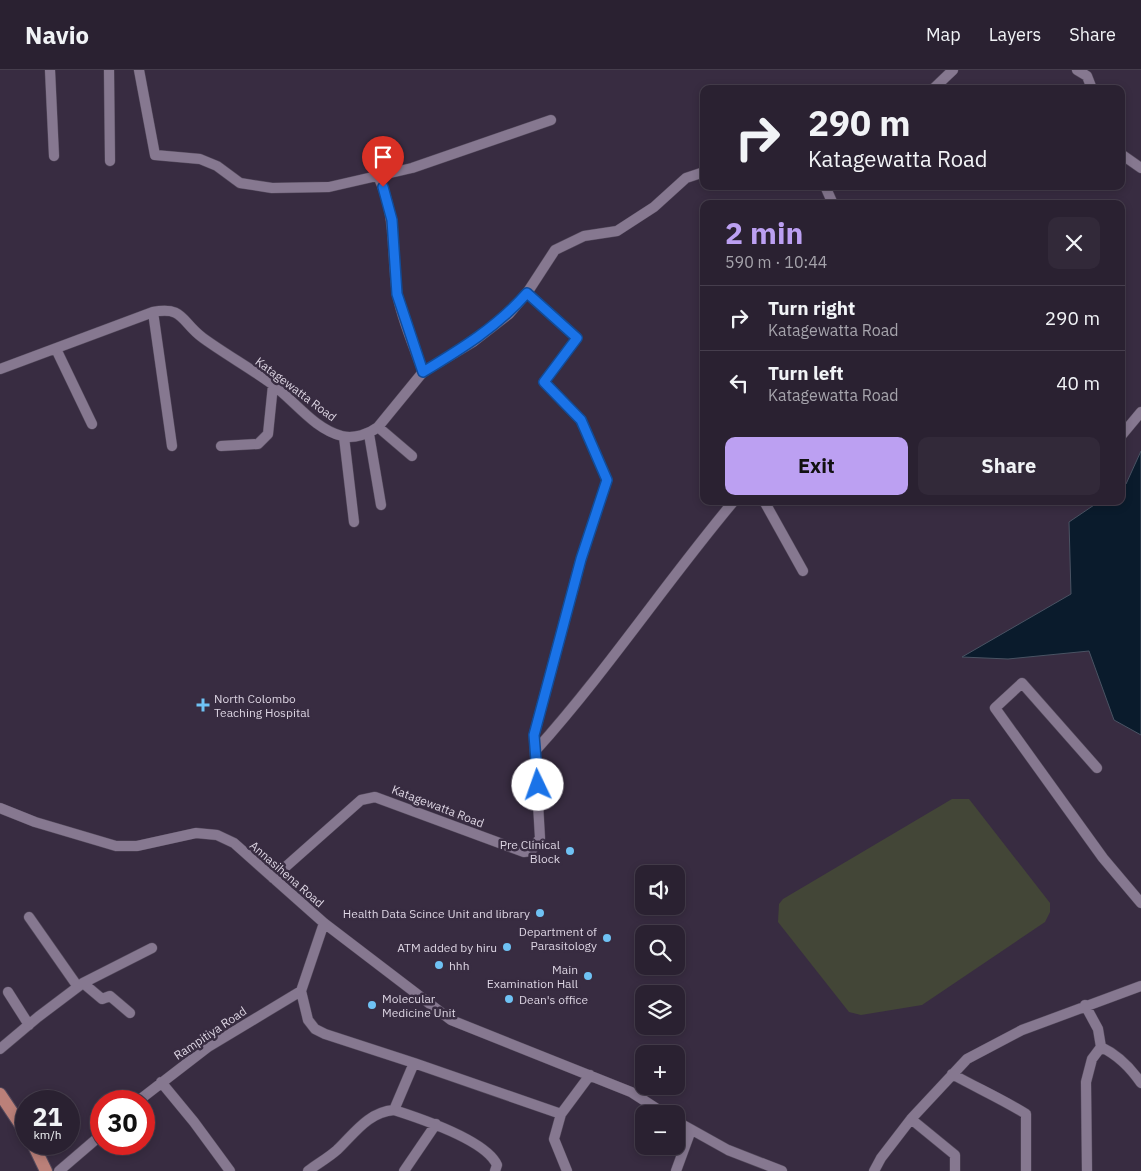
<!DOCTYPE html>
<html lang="en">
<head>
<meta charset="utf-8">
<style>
	:root { --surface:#2a2131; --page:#322939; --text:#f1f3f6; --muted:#a5a3ab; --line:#463e4d; --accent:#bca0f2 }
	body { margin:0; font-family:"IBM Plex Sans",sans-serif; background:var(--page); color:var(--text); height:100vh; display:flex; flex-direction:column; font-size:19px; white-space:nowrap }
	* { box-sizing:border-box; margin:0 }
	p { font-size:16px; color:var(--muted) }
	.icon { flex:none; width:28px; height:28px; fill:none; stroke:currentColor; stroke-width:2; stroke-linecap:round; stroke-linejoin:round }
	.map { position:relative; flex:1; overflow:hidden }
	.drawer { position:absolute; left:700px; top:130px; width:425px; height:305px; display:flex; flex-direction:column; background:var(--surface); border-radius:10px; box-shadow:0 2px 8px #0003,0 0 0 1px var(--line) }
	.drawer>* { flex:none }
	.guide { position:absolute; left:700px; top:15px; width:425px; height:105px; border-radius:10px; box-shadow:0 2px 8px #0003,0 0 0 1px var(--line); background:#2a2131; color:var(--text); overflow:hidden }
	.tools { position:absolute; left:635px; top:795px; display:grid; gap:10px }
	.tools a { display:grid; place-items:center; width:50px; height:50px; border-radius:10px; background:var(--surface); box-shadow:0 2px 8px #0003,0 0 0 1px var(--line); font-size:25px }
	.speed { position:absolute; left:15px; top:1020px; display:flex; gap:10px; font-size:25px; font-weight:700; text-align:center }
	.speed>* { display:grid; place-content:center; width:65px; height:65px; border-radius:50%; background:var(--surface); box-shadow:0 2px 8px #0003,0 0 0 1px var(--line); line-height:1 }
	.speed small { font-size:12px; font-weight:400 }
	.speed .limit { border:8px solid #d22; background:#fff; color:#111 }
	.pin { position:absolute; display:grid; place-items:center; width:42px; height:42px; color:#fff; margin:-51px -21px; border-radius:50% 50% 50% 0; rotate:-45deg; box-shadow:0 0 5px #0007 }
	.pin .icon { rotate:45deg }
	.me { position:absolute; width:55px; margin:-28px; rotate:357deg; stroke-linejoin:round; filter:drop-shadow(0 0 4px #0008) }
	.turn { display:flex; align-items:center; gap:18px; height:105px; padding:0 25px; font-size:22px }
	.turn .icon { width:65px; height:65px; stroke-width:2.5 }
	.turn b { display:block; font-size:35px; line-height:42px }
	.round { display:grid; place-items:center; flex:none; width:52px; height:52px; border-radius:10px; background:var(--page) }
	.headline { display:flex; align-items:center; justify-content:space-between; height:85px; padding:0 25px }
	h1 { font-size:30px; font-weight:800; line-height:38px; color:var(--accent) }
	.button { display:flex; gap:10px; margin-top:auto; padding:10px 25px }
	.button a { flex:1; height:58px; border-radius:10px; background:var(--accent); color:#111; font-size:20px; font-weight:800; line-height:58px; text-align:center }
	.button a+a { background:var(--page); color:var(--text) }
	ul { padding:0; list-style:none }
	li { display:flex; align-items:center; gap:15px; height:65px; padding:0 25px; border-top:1px solid var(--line) }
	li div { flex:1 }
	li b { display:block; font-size:19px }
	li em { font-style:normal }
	header { display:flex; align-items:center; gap:30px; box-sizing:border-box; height:70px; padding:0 25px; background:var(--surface); border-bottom:1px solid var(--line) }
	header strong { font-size:24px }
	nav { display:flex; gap:28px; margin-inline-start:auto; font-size:18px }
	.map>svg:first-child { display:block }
</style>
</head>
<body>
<header>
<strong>Navio</strong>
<nav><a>Map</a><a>Layers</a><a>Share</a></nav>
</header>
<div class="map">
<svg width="1141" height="1101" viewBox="0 0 1141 1101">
	<rect width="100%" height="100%" fill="#382c41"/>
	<path fill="#434637" d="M952,729h17l81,104v9l-5,10 -123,83 -61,10 -12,-3 -71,-90 1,-18 4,-5z"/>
	<path fill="#0a1b2c" stroke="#495363" d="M1141,381v284l-27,-15 -25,-69 -81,8 -46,-2 109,-63 -2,-72 31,-21h21v-14l5,-3z"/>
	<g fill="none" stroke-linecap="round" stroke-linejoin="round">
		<g stroke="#544a5c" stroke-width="11">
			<path id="minor" d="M50,0l4,86
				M109,0l1,91
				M139,0l16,85 45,4 17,7 23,17 32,5 57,-1 83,-19 139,-48
				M1077,0l10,6 5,13
				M933,19l20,-19
				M1121,84l20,14
				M378,106c19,41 13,73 19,116 3,23 18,57 26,80
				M825,116l8,18
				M527,223l28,-43 29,-14 33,-5 37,-24 32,-29 18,-6
				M153,242l19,134
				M56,279l36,75
				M0,299l153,-57c31,-6 28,10 50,26 22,16 47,30 69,46 23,17 42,45 70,52 12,3 27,-2 36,-9l45,-55 50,-30 36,-28 18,-21 50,45 -33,44 37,38 26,60 -26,79 -47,176 6,103 -9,13 -7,1 -149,-55 -14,3 -88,78
				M378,357l34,29
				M369,364l12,71
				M1121,366l20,-24
				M344,367l10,85
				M221,376l37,-2 10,-10 5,-49
				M764,431l39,70
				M536,680c71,-79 130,-168 198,-249
				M1097,698l-75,-85 -27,25 108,150 38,45
				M0,738l35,14 81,24h21l59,-13 21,2 17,8 90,80 127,97 180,72 34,22
				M29,847l49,70
				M324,853l-23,68 7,29 7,9 10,5 89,29 -20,47c25,8 92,30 103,55l-2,6
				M83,913l19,16 8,-3 20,17
				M8,922l21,33
				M1085,935l13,24 3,18 -9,12 -6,23 1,89
				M1101,977c17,8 29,20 40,36
				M0,979l38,-32 45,-34 69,-35
				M414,993l147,51
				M952,1004c25,14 50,25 74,40v57
				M161,1012l33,40 36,49
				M138,1031l70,-54 93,-56
				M911,1049l44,36v16
				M676,1051l52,29 54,21
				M59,1101l42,-36
				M308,1101c9,-7 20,-13 29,-21 17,-16 31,-38 57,-40
				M404,1101l32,-47
				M567,1101l-13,-32 7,-25 29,-39
				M676,1101l15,-41
				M874,1101l7,-13 30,-39 56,-60 55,-29 119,-44"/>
		</g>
		<g stroke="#544a5c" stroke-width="14">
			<path id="major" d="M0,1024l26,39
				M33,1074l13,27"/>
		</g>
		<use href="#minor" stroke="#867890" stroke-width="10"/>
		<use href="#major" stroke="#bb8079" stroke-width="12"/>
	</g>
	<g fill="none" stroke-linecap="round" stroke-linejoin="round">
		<g stroke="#114b97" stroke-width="12">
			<path id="route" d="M383,117l9,33 5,74 26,78c38,-23 74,-45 104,-79l50,45 -33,44 37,38 26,60 -26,79 -47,176 4,50"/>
		</g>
		<use href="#route" stroke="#1a73e8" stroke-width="9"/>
	</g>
	<g fill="#6fc2f4" stroke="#382c41" stroke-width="2">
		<path d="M200.5 627.5h5v5h5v5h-5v5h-5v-5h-5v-5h5z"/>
		<circle cx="570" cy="781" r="5"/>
		<circle cx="540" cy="843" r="5"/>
		<circle cx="607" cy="868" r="5"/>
		<circle cx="507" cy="877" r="5"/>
		<circle cx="439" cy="895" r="5"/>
		<circle cx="588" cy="906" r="5"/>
		<circle cx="509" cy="929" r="5"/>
		<circle cx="372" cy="935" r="5"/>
	</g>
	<g text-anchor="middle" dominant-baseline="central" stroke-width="5" stroke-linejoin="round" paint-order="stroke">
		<g font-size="12" fill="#ddd5e3" stroke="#382c41">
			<text transform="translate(296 319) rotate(37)">Katagewatta Road</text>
			<text transform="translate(438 736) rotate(21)">Katagewatta Road</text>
			<text transform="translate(287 804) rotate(41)">Annasihena Road</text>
			<text transform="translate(210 963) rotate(-34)">Rampitiya Road</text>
		</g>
		<g font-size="12" fill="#ddd5e3" stroke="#382c41" text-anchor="end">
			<text x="214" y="628" text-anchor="start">North Colombo<tspan x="214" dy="14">Teaching Hospital</tspan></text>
			<text x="560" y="774">Pre Clinical<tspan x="560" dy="14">Block</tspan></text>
			<text x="530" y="843">Health Data Scince Unit and library</text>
			<text x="597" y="861">Department of<tspan x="597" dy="14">Parasitology</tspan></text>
			<text x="497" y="877">ATM added by hiru</text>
			<text x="449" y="895" text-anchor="start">hhh</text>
			<text x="578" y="899">Main<tspan x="578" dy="14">Examination Hall</tspan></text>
			<text x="382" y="928" text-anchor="start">Molecular<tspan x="382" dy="14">Medicine Unit</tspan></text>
			<text x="519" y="929" text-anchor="start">Dean's office</text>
		</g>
	</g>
</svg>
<div class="tools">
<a><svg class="icon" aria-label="sound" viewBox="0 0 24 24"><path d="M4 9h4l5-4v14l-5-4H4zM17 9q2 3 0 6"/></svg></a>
<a><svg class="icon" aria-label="search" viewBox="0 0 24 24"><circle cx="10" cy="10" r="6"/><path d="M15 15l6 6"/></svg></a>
<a><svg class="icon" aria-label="layers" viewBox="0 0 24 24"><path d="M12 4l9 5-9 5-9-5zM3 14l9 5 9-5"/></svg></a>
<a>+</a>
<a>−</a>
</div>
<div class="speed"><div>21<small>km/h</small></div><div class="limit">30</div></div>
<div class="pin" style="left:383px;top:117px;background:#d93025"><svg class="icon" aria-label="arrive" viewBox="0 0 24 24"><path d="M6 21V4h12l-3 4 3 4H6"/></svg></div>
<svg class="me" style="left:538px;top:715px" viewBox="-20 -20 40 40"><circle r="19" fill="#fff"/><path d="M0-13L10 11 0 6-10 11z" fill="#1a73e8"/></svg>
<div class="guide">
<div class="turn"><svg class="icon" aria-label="right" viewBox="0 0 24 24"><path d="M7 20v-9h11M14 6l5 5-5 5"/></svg><div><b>290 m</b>Katagewatta Road</div></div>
</div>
<section class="drawer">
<div class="headline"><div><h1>2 min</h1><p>590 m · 10:44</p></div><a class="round"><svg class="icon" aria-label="close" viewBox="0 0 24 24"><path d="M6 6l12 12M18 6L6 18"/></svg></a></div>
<ul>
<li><svg class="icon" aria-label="right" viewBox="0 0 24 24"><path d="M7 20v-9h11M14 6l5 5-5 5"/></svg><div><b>Turn right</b><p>Katagewatta Road</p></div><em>290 m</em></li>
<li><svg class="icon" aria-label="left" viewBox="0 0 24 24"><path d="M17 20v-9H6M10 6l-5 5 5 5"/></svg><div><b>Turn left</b><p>Katagewatta Road</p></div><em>40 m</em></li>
</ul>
<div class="button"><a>Exit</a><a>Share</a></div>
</section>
</div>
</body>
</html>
